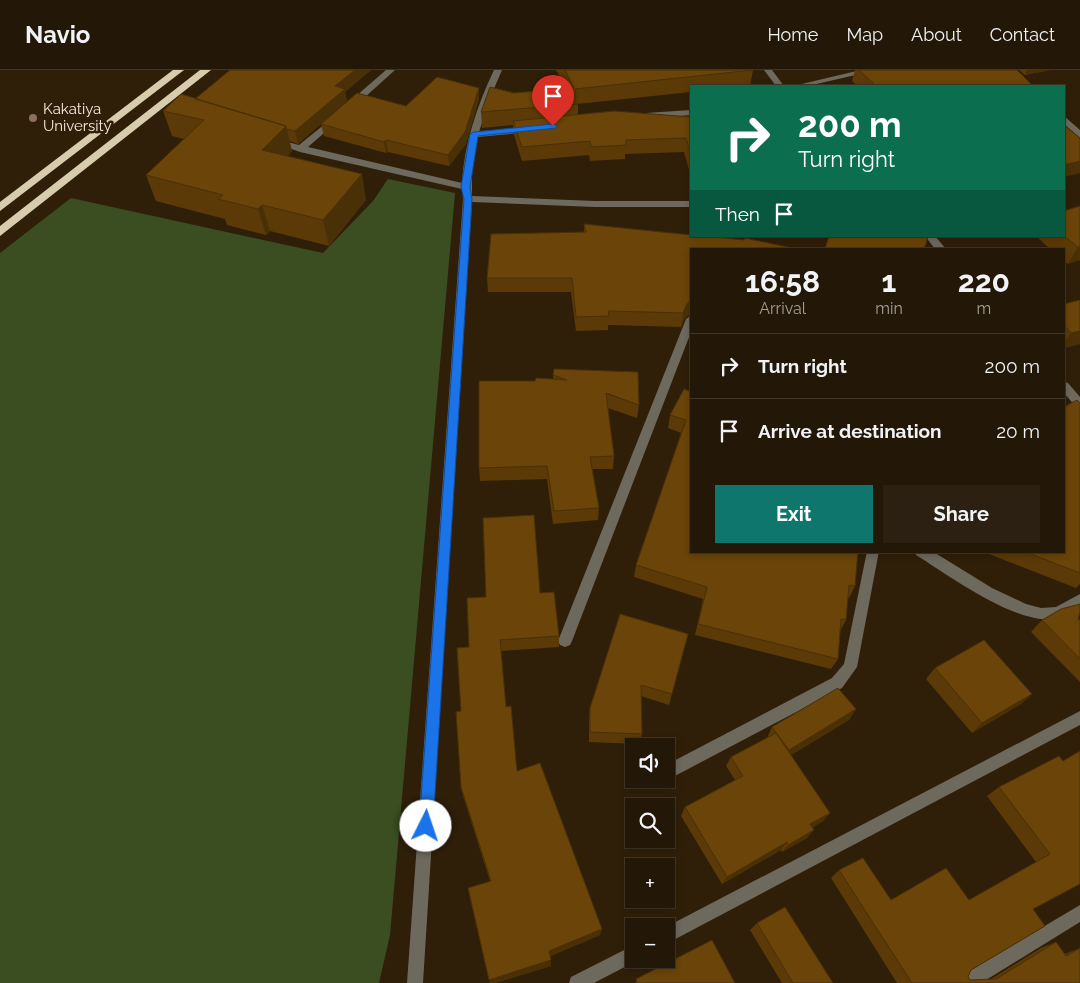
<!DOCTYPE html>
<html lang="en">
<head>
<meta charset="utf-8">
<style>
	:root { --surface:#231707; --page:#2b2011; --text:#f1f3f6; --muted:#a39f9b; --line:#403628; --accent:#0f766e }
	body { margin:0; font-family:Raleway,sans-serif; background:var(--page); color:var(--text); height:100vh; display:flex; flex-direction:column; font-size:19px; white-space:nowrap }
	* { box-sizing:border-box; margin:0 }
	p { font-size:16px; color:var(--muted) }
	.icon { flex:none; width:28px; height:28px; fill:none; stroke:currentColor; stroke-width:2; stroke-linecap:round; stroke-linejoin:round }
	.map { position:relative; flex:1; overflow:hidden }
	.side { position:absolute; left:690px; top:178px; width:375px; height:305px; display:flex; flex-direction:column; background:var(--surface); border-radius:0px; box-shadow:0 2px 8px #0003,0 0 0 1px var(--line) }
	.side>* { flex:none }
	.guide { position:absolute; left:690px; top:15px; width:375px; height:152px; border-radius:0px; box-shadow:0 2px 8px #0003,0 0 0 1px var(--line); background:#0b6e4f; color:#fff; overflow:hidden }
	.buttons { position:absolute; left:625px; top:668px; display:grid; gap:10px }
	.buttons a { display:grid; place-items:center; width:50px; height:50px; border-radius:0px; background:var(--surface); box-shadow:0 2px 8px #0003,0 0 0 1px var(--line); font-size:25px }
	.pin { position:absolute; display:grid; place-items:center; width:42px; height:42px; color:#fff; margin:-51px -21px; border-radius:50% 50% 50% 0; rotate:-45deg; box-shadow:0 0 5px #0007 }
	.pin .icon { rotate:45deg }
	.me { position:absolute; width:55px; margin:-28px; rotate:4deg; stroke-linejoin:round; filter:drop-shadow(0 0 4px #0008) }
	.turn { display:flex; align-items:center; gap:18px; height:105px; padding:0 25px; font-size:22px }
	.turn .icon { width:65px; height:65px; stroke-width:2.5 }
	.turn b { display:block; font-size:35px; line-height:42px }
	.then { display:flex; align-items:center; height:48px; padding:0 25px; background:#0003; gap:10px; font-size:19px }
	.eta { display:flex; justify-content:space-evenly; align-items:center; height:85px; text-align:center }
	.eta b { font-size:30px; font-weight:700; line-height:35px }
	.primary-button { display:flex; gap:10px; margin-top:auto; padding:10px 25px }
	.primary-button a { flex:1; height:58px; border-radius:0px; background:var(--accent); color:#fff; font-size:20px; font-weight:700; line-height:58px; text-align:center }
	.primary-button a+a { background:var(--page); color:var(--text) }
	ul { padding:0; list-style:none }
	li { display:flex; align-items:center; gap:15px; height:65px; padding:0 25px; border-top:1px solid var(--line) }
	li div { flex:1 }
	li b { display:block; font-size:19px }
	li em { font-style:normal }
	header { display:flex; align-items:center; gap:30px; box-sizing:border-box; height:70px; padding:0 25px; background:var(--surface); border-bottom:1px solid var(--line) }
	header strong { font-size:24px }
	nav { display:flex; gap:28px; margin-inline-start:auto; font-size:18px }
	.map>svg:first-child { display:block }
</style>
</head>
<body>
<header>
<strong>Navio</strong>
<nav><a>Home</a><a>Map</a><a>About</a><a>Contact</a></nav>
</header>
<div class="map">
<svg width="1080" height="913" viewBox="0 0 1080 913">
	<rect width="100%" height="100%" fill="#2f1f09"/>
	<path fill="#3a4e21" d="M388,109l67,14 -65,742 -11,48h-379v-730l71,-55 252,55 50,-52z"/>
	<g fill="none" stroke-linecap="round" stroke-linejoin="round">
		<path fill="#6e695d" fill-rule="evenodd" d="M386,0h9l-41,37h-6v-4z
			M494,0h8l-12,28 -11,34 51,-6 4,3 -4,3 -52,5 -6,32v27l123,5h96v6h-96l-123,-5 -49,781h-16l56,-784 -1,-10 -162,-37 -28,-10 4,-3 23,6 37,-30 4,3 -1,2 -31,27 154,36c2,-39 15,-77 32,-113z
			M764,0h8l12,16h-8z
			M861,0h16l-69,16h-15z
			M691,40v5l-45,4 -4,-3 4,-3z
			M1064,46l16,14v8l-16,-14z
			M925,166h10l11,13h-11z
			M691,245v17l-119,309 -2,4 -5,2 -5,-2 -2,-4 128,-322z
			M1064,312l4,1 12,14v11l-4,-1 -12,-14z
			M867,481h12l-22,116 -15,21 -171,90 -5,2 -4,-1 -2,5 -8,3 -5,-2 -2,-6h21v-14l166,-87 12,-14z
			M915,481h17l60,37 34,16 15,4 15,-1 24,-13v13c-7,5 -16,10 -24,12 -41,6 -106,-43 -140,-64z
			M1080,641v14l-414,219v-17z
			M1080,835v17l-99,61h-24l2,-6z
			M634,875v14h6l-46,24h-25l2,-6z"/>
		<path fill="#d8ccae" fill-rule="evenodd" d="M173,0h11l-184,141v-9z
			M200,0h11l-211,166v-10z"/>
	</g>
	<path fill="#5b3a07" d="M230,0h141l-26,22 2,9 -49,43 -9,-3 3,10 -4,5 78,44 -37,46 -59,-15 -4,4 -39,-10 -2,-6 -69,-18 -10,-26 38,-36 -12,-3 -9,-25 32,-12z
		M556,0h197l-3,16h-59v6l-114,12h1v10l113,3v60l-7,-25 -59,2v5l-35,2 -1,-6 -67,6 -8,-26 -1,-10 -31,3 -1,-16 33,-19 52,-4z
		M855,0h162l15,15 -1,1h-174l-5,-5z
		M1019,0h31l-25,5z
		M479,29l-13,45 -17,22 -61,-14 -2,1 -62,-17 -3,-12z
		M1080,136v55l-1,-1 -11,4 -4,-3v-12h-14l-14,-13h28v-25z
		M584,154l107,25v65v-1l-6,5 -4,9 -73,-2v5l-32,1 -5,-39h-83l-1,-14 97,-46z
		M1080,230v44l-16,4v-44z
		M553,305l86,30 -2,13 -29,-10 6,48 -1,13h-21l7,39 -1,12 -45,4 -6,-45 -67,2 -1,-13 56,-87 18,-2z
		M691,322v159l164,35 -6,12h-1l-2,22 -6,11 -2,28 -7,10 -136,-34 8,-36 -69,-22 2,-12 45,-132 -13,-5 2,-13z
		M1080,333v181l-4,4 -92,-36v-1h80z
		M540,523l19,43v11l-58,4 5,56 11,64 83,164 -50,21 1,4v6l-56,17h-5v-102l-27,-85 -2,-9v-76l8,-64 17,-50z
		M1080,549v63l-49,-50 11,-12h36z
		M688,564l-19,71 -28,-9 1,38 -3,10 -50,-2v-23l1,-11z
		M935,598l97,26 -11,10 -49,29 -46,-54z
		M856,639l-7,11 -58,35 39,58 -7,8 -11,7 -5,10 -25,14 -1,-2 -59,34 -41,-68 4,-9 50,-27 -9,-14 5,-9 36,-19 5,-11z
		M1080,681l-47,158 -62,61 -3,7 2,3 21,-1 50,-31 15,-6 9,12 15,-6v35h-183l-66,-105 8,-8 52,30h78l67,-38 -49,-66 12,-9 64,-26z
		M757,853l76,60h-51l-32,-53z"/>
	<path fill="#4a3006" d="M355,0h16l-26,22 2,9 -49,43 -3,-13 40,-45z
		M1027,0h23l-25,5z
		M479,18v11l-13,45 -17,22 -1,-11z
		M286,56l6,25 -23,25 -7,-26z
		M386,70l2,12 -2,1 -2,-11z
		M1080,91v12l-16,4v-12z
		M362,104l4,26 -37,46 -6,-26z
		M262,135l8,26 -4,4 -8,-26z
		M1078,177h2v12l-1,1 -11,4z
		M691,231v12l-6,5 -4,9 2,-14 4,-9z
		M1080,261v13l-16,4v-4l7,-11z
		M1032,624l-11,10 -49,29 10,-10z
		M856,639l-7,11 -66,40 6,-10z
		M830,743l-7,8 -20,12 7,-9z
		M814,760l-7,8 -25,14 6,-7z
		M787,772l-6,8 -59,34 5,-7z
		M602,859l-2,6 -51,22v-6z
		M551,890v6l-56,17h-5l-1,-3z"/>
	<path fill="#6a4408" stroke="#4a3006" d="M230,0h125l-20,16 10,3 -50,42 -9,-2v-3l-91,-27z
		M565,0h188l-178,19v15h3l-97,8 9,-25 24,6 60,-5z
		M859,0h158l15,15h-4l1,1h-132l-2,-1 -7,1h-12z
		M437,7l42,11 -14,44 -17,23 -62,-15 -2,2 -63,-18 36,-31 49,13z
		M181,24l105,32 -24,24 100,24 -39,46 -61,-15 -4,4 -40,-10 5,-4 -77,-20 58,-55 -41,-9z
		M614,41l77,6v38l-5,-17 -60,2v5l-35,2 -1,-6 -68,6 -9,-26z
		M1064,55l16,13v23l-16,4z
		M1080,136v41h-2l-14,-11v-25z
		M584,154l107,11v1h16l37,4 1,-2 52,11h-106v52l-4,3 -4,9 -75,-2 1,5 -33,1 -4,-39h-85l4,-44 95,-2z
		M829,166h98l1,1 -4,12h-99z
		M1080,230v31l-9,2 -7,-8v-21z
		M554,299l84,3 1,33 -33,-12 8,63 -24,1 9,51 -45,3 -7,-45 -68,2v-87h56l1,-3 31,2 -14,-5z
		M684,319l7,3v159h167l-3,35 -6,-1 -3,35 -5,-1 -3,40 -140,-35 9,-37 -71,-22 50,-145 -16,-5z
		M1077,330l3,3v170l-57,-22h41v-144z
		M534,445l6,78 14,-1 5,44 -59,4 6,67 5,-1 6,65 23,-8 62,166 -53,22 2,9 -62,20 -21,-92 23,-7 -30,-94 -5,-75 5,-1 -4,-63 12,-1 -2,-49 19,-1 -3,-79z
		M1080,534v8l-2,8 2,-1v40l-38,-39 19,-11z
		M620,544l68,20 -16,60 -31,-9 1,49 -52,-2v-24z
		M984,570l48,54 -50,29 -47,-55z
		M838,618l18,21 -67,41 -17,-23z
		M776,663l54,80 -20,11 4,6 -26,15 -1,-3 -60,35 -42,-70 58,-31 -12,-19z
		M1080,681v133l-47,25 12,17 -74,44 -3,7 2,3 26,-1 60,-37 10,14 14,-8v35h-168l-73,-113 24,-12 28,42 55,-32 23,32 81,-46 -51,-67 60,-31 4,5z
		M785,837l48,76h-40l-36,-60z
		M712,870l23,43h-100l2,-1 -1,-3z"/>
	<path fill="#1a73e8" stroke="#114b97" d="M553,54l4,2 -1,2 -78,8 -8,51 2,12 -39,627 -2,5 -5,2 -5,-2 -2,-5 45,-627 -3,-12 9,-53 4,-2z"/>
	<circle fill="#8d6e63" stroke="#2f1f09" stroke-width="2" cx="33" cy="48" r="5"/>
	<g text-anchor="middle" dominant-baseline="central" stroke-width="5" stroke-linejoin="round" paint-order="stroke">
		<g font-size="15" fill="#f5e9dc" stroke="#2f1f09" text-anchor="start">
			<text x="43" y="39">Kakatiya<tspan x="43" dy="17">University</tspan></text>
		</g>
	</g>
</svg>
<div class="buttons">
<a><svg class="icon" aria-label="sound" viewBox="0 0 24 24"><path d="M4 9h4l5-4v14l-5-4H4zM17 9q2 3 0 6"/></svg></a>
<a><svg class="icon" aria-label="search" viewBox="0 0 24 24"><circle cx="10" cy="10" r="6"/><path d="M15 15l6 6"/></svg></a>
<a>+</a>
<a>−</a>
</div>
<div class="pin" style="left:553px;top:56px;background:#d93025"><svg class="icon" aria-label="arrive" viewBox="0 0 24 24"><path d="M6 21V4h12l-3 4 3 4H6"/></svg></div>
<svg class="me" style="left:426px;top:756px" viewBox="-20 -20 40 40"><circle r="19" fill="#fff"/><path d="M0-13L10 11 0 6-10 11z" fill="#1a73e8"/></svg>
<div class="guide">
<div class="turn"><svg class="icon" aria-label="right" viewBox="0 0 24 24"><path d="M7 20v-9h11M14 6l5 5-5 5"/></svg><div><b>200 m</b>Turn right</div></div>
<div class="then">Then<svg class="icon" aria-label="arrive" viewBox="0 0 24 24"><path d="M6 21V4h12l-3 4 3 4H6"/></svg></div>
</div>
<section class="side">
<div class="eta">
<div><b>16:58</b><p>Arrival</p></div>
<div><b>1</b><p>min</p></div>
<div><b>220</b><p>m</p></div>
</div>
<ul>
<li><svg class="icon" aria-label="right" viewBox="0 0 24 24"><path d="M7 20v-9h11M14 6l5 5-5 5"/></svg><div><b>Turn right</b></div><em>200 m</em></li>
<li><svg class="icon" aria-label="arrive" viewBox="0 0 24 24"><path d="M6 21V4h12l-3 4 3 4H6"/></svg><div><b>Arrive at destination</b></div><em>20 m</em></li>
</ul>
<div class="primary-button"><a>Exit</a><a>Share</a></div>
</section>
</div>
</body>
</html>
